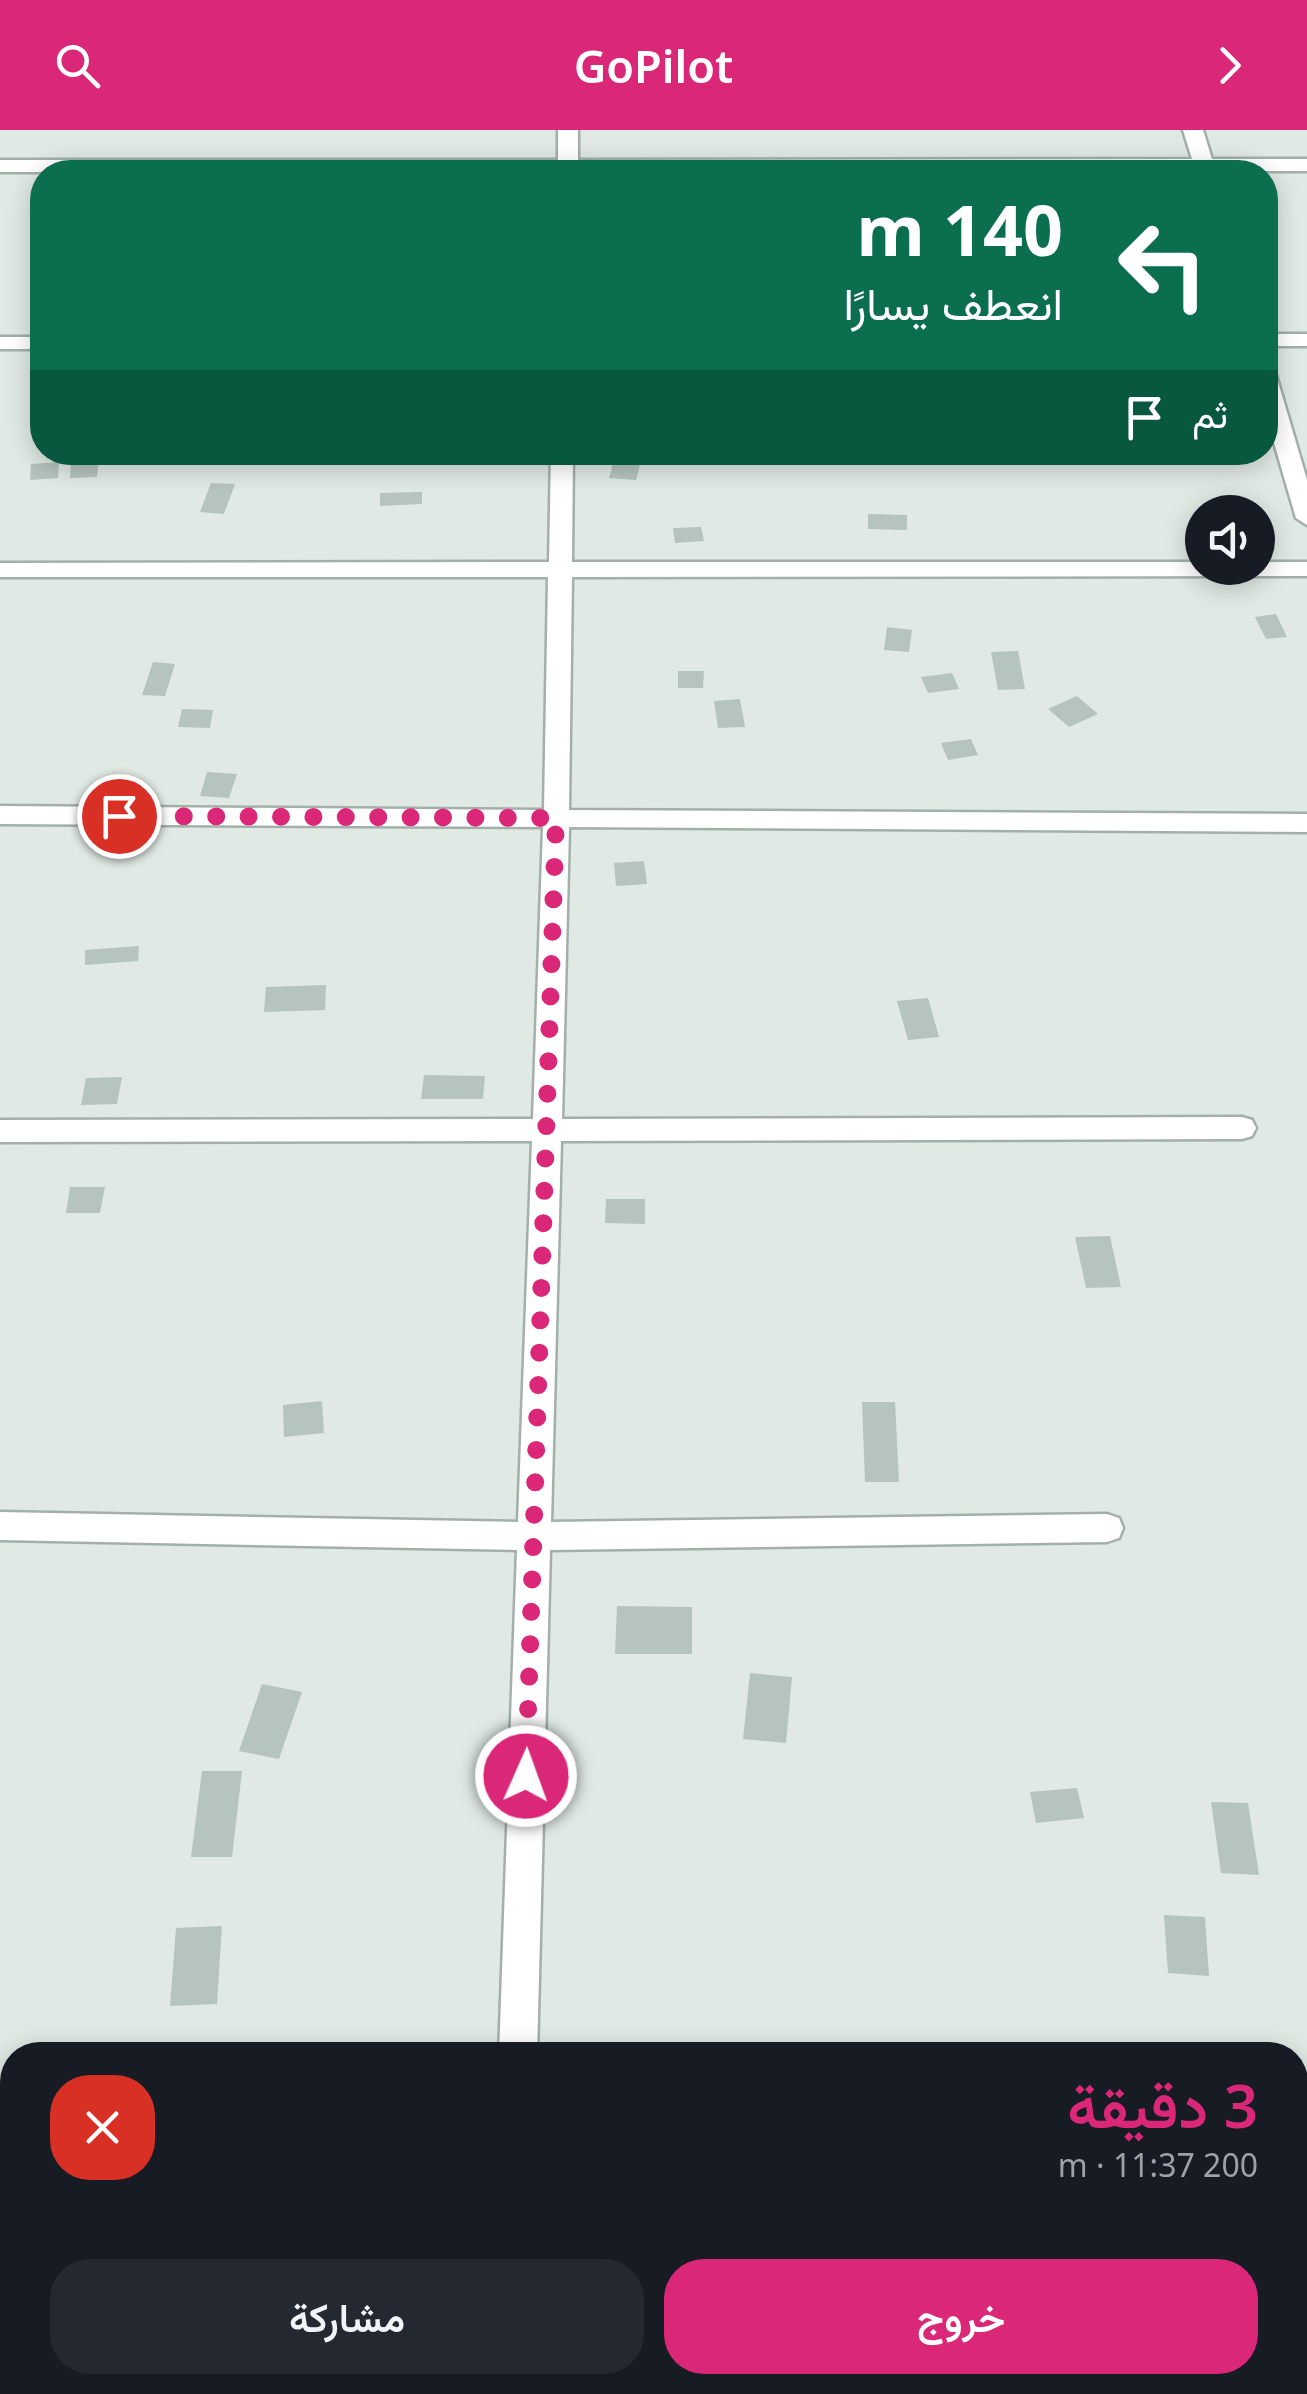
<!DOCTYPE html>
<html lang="ar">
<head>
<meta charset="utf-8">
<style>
	:root { --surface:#171b24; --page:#242831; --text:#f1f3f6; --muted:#9ea1a6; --accent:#db2777 }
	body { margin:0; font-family:"Noto Sans",Vazirmatn,sans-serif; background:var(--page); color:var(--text); direction:rtl; height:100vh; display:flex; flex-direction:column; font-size:38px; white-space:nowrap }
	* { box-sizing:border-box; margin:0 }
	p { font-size:32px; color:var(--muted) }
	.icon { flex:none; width:55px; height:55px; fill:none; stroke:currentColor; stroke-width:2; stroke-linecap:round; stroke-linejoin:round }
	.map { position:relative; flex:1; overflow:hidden; direction:ltr }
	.sheet { position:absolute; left:0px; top:1912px; width:1308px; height:352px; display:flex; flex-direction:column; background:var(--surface); border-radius:40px 40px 0 0; box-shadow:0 5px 25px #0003; direction:rtl }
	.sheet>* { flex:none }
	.banner { position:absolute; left:30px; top:30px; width:1248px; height:305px; border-radius:40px; box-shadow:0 5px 25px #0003; direction:rtl; background:#0b6e4f; color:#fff; overflow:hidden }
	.tools { position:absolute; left:1185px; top:365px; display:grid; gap:20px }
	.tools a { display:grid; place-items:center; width:90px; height:90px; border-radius:50%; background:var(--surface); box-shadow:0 5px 25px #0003; font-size:50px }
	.pin { position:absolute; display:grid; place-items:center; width:85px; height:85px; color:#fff; margin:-42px; border:5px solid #fff; border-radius:50%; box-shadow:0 2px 10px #0007 }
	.me { position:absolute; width:110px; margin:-55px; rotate:2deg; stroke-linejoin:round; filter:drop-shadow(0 0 8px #0008) }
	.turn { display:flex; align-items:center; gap:35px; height:210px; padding:0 50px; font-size:45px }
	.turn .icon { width:130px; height:130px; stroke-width:2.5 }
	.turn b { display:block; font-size:70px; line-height:85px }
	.then { display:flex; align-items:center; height:95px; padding:0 50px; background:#0003; gap:20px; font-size:38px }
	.round { display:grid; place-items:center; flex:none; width:105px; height:105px; border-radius:40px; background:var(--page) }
	.summary { display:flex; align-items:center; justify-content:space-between; height:170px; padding:0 50px }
	h1 { font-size:60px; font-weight:600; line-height:75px; color:var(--accent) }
	.action { display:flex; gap:20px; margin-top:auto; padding:20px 50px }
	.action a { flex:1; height:115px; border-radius:40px; background:var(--accent); color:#fff; font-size:40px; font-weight:600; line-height:115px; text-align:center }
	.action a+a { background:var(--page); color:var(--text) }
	header { display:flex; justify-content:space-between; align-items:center; height:130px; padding:0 50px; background:var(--accent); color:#fff; font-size:45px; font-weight:600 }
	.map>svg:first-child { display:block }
</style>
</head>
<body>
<header><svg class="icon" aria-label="forward" viewBox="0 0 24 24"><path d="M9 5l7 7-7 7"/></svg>GoPilot<svg class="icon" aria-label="search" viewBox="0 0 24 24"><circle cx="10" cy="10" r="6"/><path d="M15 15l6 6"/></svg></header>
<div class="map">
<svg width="1307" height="2264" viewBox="0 0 1307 2264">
	<rect width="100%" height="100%" fill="#e0e9e4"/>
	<path fill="#b5c4bd" d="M739,322h34l-1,13 -33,-1z
		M99,330l-2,17 -27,1 1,-16z
		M59,332l-1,16 -28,2 1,-16z
		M613,333l27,2 -4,15 -27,-2z
		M211,353l24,1 -11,30 -24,-2z
		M422,362v12l-42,2v-13z
		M868,384l39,1v15l-39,-1z
		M701,397l3,14 -29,2 -2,-15z
		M1276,484l11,23 -21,2 -11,-22z
		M887,497l25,3 -3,22 -25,-2z
		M1018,521l7,38 -27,1 -7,-38z
		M153,532l22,2 -10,32 -23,-1z
		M678,541h26l-1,17h-25z
		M952,543l7,16 -31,4 -7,-16z
		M1077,566l21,18 -29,13 -21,-18z
		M740,569l5,28 -27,1 -4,-27z
		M182,579l31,1 -3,18 -32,-1z
		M971,609l7,16 -30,5 -7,-17z
		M207,642l30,2 -8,24 -29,-2z
		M92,679l21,1 -7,29h-22z
		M644,731l3,23 -31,2 -2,-23z
		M139,816l-1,15 -53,4v-15z
		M326,855l-1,25 -61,2 2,-25z
		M928,868l11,39 -31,3 -11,-39z
		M424,945l61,1 -2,23h-62z
		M122,947l-5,27 -36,1 5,-27z
		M70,1057h35l-5,26h-34z
		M606,1069h39v25l-40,-1z
		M1110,1106l11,51 -35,1 -11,-51z
		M322,1271l2,32 -40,4 -1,-32z
		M862,1272h33l4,80h-34z
		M617,1476l75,1v47h-77z
		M750,1543l42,4 -6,66 -43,-4z
		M262,1554l40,8 -23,67 -40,-8z
		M202,1641h40l-10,86h-41z
		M1077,1658l7,30 -48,5 -6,-31z
		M1211,1672l37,1 11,72 -38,-2z
		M1164,1785l41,2 4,59 -41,-3z
		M222,1796l-5,78 -47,2 6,-78z
		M114,2252h40l1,12h-88z"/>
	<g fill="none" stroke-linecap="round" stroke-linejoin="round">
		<g stroke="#a3b0aa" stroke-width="5">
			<path id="street" d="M558,0h20v30l614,-1 -9,-29h20l9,29h95v12l-1307,1v-12h558z
				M1265,204h42v12h-42z
				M0,207h42v12h-42z
				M1265,239l11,6 31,105v45l-11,-7 -31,-106z
				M551,322h22l-1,110h630v6h56v-6h49v14l-735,1 -3,233 738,4v18l-738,-5 -7,292 680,-2 10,3 4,8 -4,8 -10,3 -681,2 -10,381 556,-8 12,4 4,10 -4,10 -12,4 -557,8 -13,505h-38l18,-505 -517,-10v-28l518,10 14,-381 -532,1v-22l533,-1 10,-292 -543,-3v-18l544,4 4,-233h-548v-14l549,-1z
				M488,2252h40l-1,12h-40z"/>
		</g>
		<use href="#street" fill="#fff" fill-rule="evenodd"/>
	</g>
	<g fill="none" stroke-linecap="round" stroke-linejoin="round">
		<path stroke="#db2777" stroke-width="18" stroke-dasharray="0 32.4" d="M119,686l437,2 -30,958"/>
	</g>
</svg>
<div class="tools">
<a><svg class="icon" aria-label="sound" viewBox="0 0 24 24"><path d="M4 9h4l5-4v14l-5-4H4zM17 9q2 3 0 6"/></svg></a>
</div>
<div class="pin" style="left:119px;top:686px;background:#d93025"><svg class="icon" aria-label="arrive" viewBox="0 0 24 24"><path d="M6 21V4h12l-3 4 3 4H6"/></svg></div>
<svg class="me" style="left:526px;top:1646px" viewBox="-20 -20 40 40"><circle r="17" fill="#db2777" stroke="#fff" stroke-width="3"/><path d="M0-11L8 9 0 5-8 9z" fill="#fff"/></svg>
<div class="banner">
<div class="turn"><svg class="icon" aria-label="left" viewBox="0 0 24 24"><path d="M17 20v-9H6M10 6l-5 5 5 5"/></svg><div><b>140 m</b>انعطف يسارًا</div></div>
<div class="then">ثم<svg class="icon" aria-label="arrive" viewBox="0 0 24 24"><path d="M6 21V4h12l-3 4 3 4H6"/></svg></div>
</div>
<section class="sheet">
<div class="summary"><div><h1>3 دقيقة</h1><p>200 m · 11:37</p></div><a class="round" style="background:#d93025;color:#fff"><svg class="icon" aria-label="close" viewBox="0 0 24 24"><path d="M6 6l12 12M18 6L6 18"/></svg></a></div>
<div class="action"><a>خروج</a><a>مشاركة</a></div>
</section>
</div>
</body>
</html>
